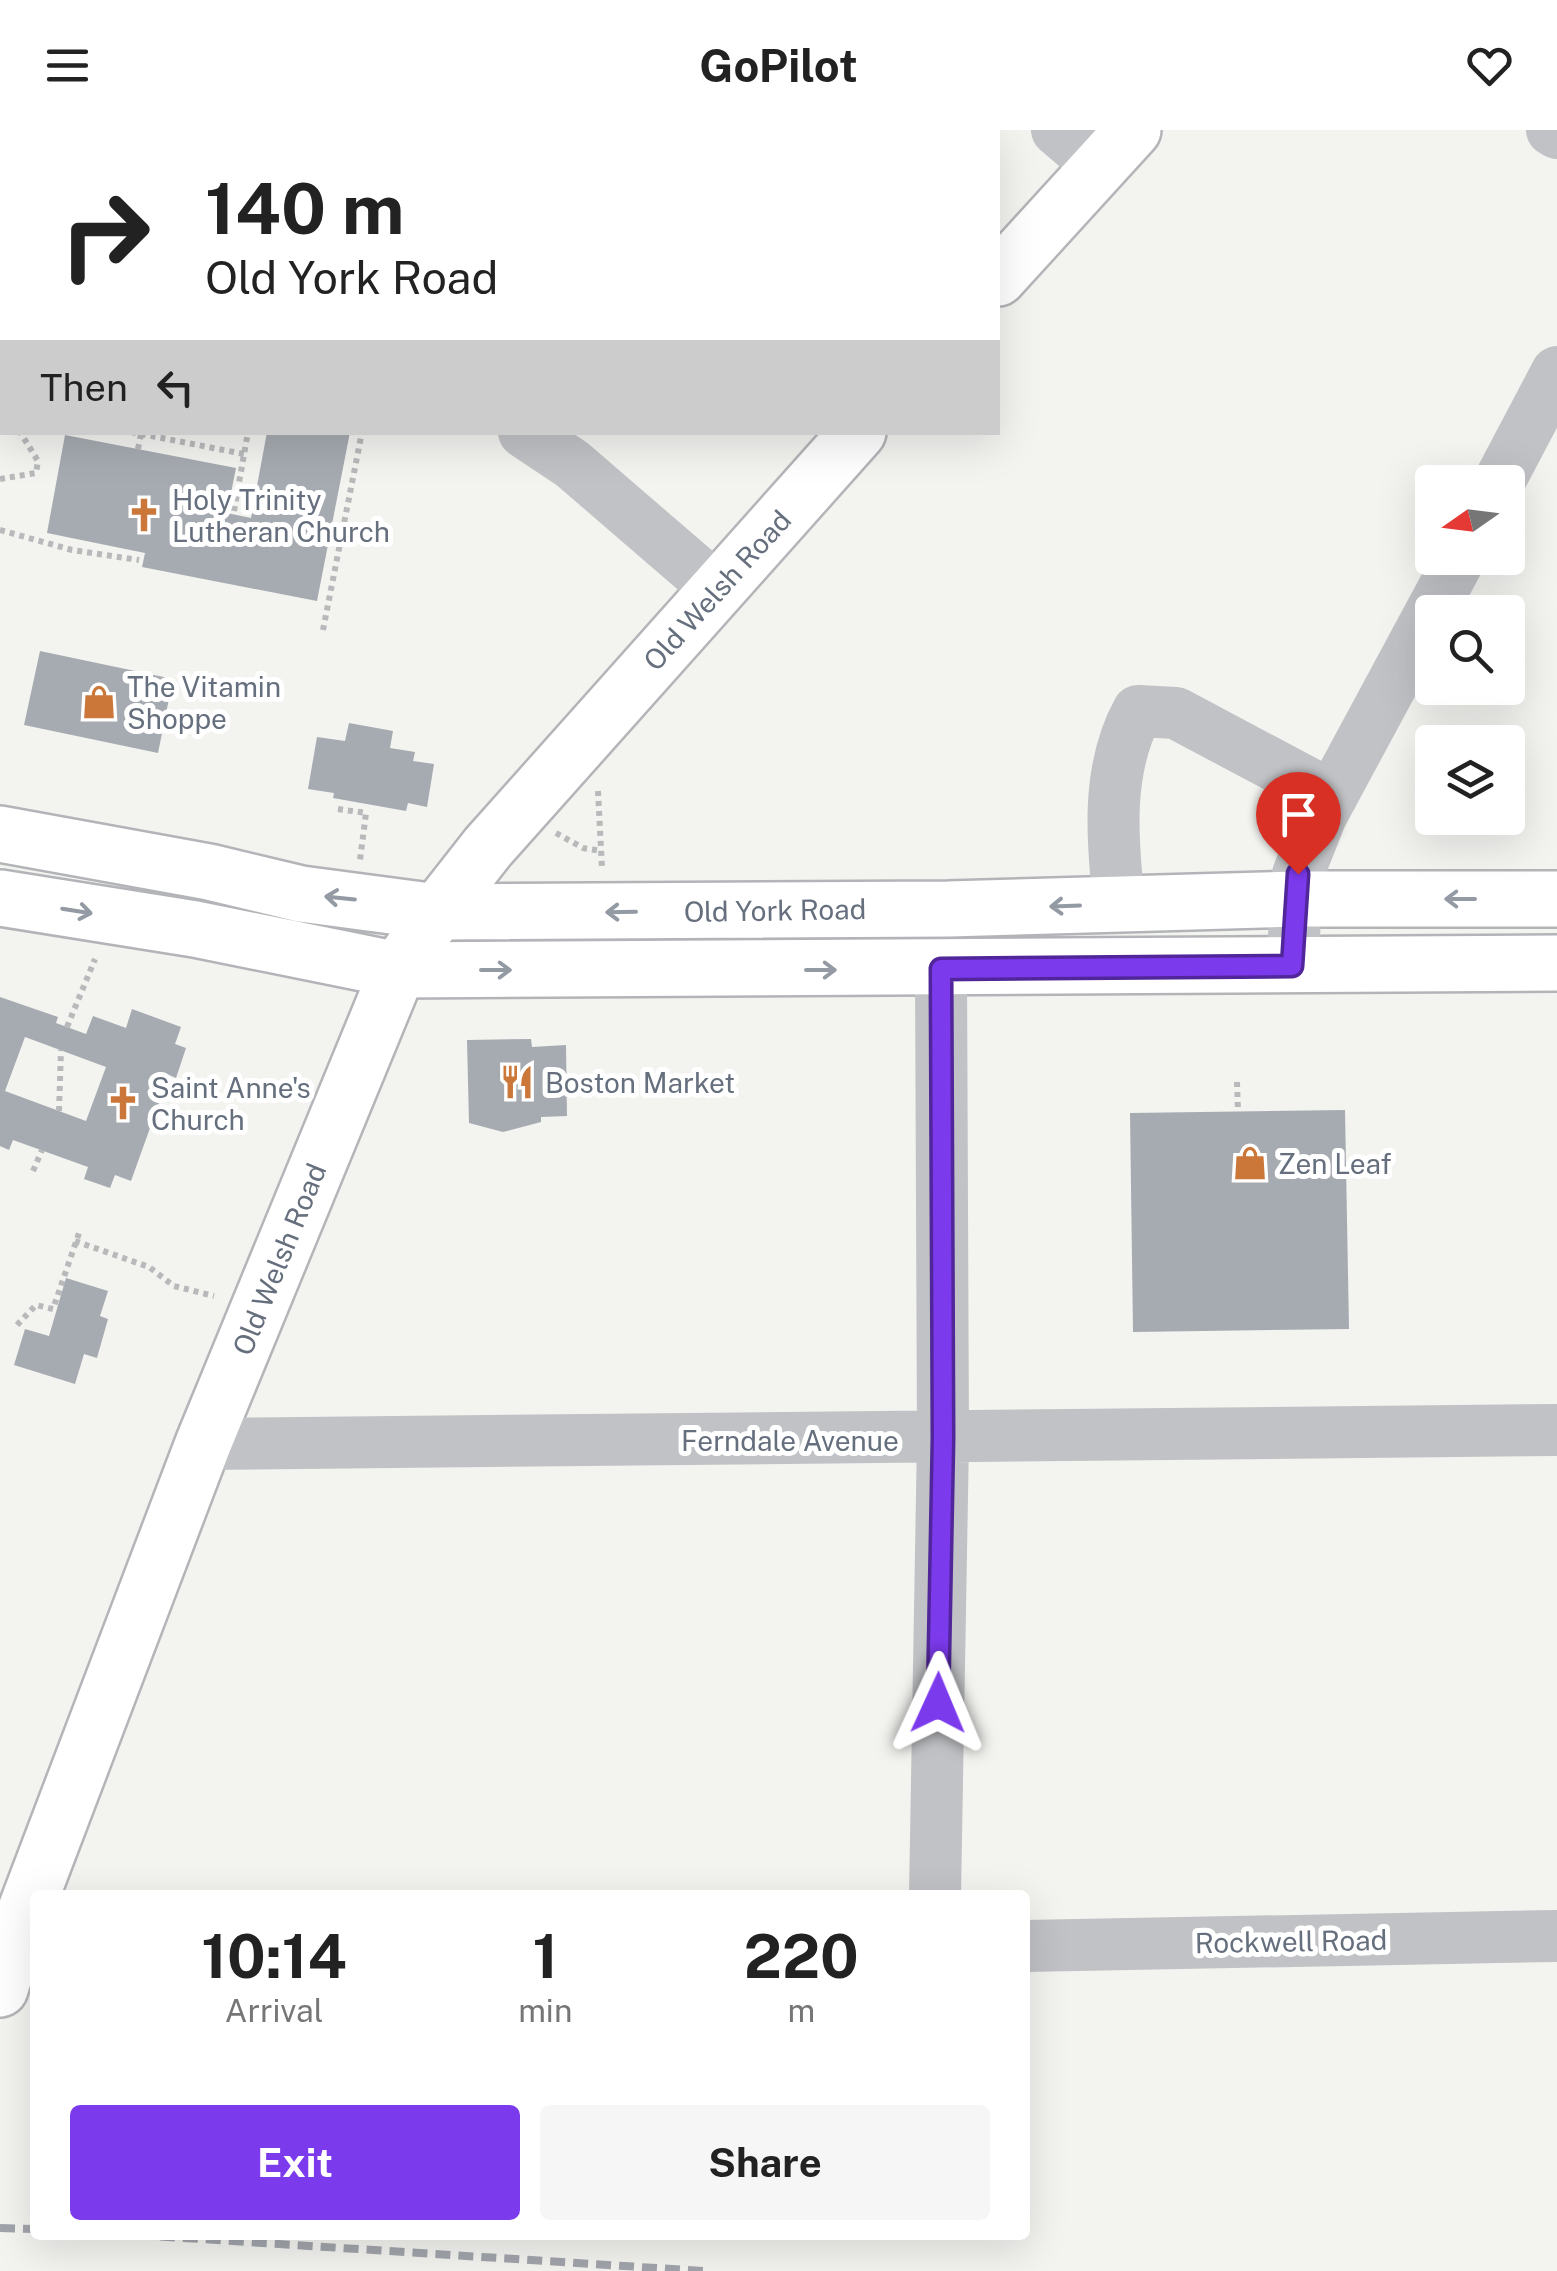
<!DOCTYPE html>
<html lang="en">
<head>
<meta charset="utf-8">
<style>
	:root { --surface:#fff; --page:#f6f6f6; --text:#222; --muted:#767676; --accent:#7c3aed }
	body { margin:0; font-family:"Public Sans",sans-serif; background:var(--page); color:var(--text); height:100vh; display:flex; flex-direction:column; font-size:38px; white-space:nowrap }
	* { box-sizing:border-box; margin:0 }
	p { font-size:32px; color:var(--muted) }
	.icon { flex:none; width:55px; height:55px; fill:none; stroke:currentColor; stroke-width:2; stroke-linecap:round; stroke-linejoin:round }
	.map { position:relative; flex:1; overflow:hidden }
	.details { position:absolute; left:30px; top:1760px; width:1000px; height:350px; display:flex; flex-direction:column; background:var(--surface); border-radius:10px; box-shadow:0 10px 40px #0002 }
	.details>* { flex:none }
	.hud { position:absolute; left:0px; top:0px; width:1000px; height:305px; box-shadow:0 10px 40px #0002; background:#fff; color:var(--text); overflow:hidden }
	.needle { width:65px; rotate:256deg }
	.fabs { position:absolute; left:1415px; top:335px; display:grid; gap:20px }
	.fabs a { display:grid; place-items:center; width:110px; height:110px; border-radius:10px; background:var(--surface); box-shadow:0 10px 40px #0002; font-size:50px }
	.pin { position:absolute; display:grid; place-items:center; width:85px; height:85px; color:#fff; margin:-102px -42px; border-radius:50% 50% 50% 0; rotate:-45deg; box-shadow:0 0 10px #0007 }
	.pin .icon { rotate:45deg }
	.me { position:absolute; width:110px; margin:-55px; rotate:1deg; stroke-linejoin:round; filter:drop-shadow(0 0 8px #0008) }
	.turn { display:flex; align-items:center; gap:35px; height:210px; padding:0 40px; font-size:45px }
	.turn .icon { width:130px; height:130px; stroke-width:2.5 }
	.turn b { display:block; font-size:70px; line-height:85px }
	.then { display:flex; align-items:center; height:95px; padding:0 40px; background:#0003; gap:20px; font-size:38px }
	.eta { display:flex; justify-content:space-evenly; align-items:center; height:170px; text-align:center }
	.eta b { font-size:60px; font-weight:700; line-height:70px }
	.primary-button { display:flex; gap:20px; margin-top:auto; padding:20px 40px }
	.primary-button a { flex:1; height:115px; border-radius:10px; background:var(--accent); color:#fff; font-size:40px; font-weight:700; line-height:115px; text-align:center }
	.primary-button a+a { background:var(--page); color:var(--text) }
	header { display:flex; justify-content:space-between; align-items:center; height:130px; padding:0 40px; background:var(--surface); font-size:45px; font-weight:700 }
	.map>svg:first-child { display:block }
</style>
</head>
<body>
<header><svg class="icon" aria-label="menu" viewBox="0 0 24 24"><path d="M4 6h16M4 12h16M4 18h16"/></svg>GoPilot<svg class="icon" aria-label="heart" viewBox="0 0 24 24"><path d="M12 20l-8-8c-3-5 5-10 8-4 3-6 11-1 8 4z"/></svg></header>
<div class="map">
<svg width="1557" height="2141" viewBox="0 0 1557 2141">
	<rect width="100%" height="100%" fill="#f3f3f0"/>
	<path fill="#a6abb1" fill-rule="evenodd" d="M267,302h83l-33,169 -175,-34 3,-14 -98,-20 18,-98 171,33 -9,45 24,5z
		M40,521l133,28 -15,74 -134,-28z
		M349,593l44,8 -3,17 25,4 -2,9 21,3 -7,43 -19,-4 -2,8 -73,-13 1,-5 -26,-4 9,-52 28,4z
		M0,867l58,20 -2,6 30,11 7,-18 33,12 6,-19 49,18 -6,17 11,4 -10,30 -7,-3 -38,106 -16,-6 -5,13 -26,-9 4,-12 -75,-27 -4,10 -9,-4zM25,907l81,30 -20,54 -81,-30z
		M531,909l1,8 34,-2 1,71 -26,1v5l-38,10 -34,-9 -2,-83z
		M1345,980l4,219 -216,3 -3,-219z
		M66,1148l42,13 -8,25 8,3 -11,39 -13,-4 -9,30 -61,-19 11,-36 24,7z"/>
	<g fill="none" stroke-linecap="round" stroke-linejoin="round">
		<g stroke="#b3b5b9" stroke-width="60">
			<path id="major" d="M998,148l135,-148
				M0,1859l19,-61 184,-484 195,-474 39,-58 51,-65 370,-415"/>
		</g>
		<g stroke="#b2b4b8" stroke-width="60">
			<path id="highway" d="M0,704l209,38 92,22 136,18 511,-3 348,-10h261
				M0,768l195,31 203,41 1159,-7"/>
		</g>
		<path stroke="#b7b9bb" stroke-width="6" stroke-dasharray="5 5" stroke-linecap="butt" d="M0,292l2,1
			M131,302l113,22
			M138,319l3,-15
			M0,349l36,-6 2,-12 -18,-29
			M234,381l14,-79
			M0,400l72,20 67,10
			M323,500l39,-198
			M598,661l4,77
			M338,679l28,4 -6,47
			M556,703l27,15 18,3
			M67,897l28,-68
			M1237,952l1,29
			M59,981l2,-61
			M33,1041l9,-21
			M75,1111l74,26 25,19 40,10
			M17,1195l19,-20 17,4 26,-76"/>
		<path stroke="#c0c2c5" stroke-width="52" d="M1057,0l42,36
			M1552,0l5,3
			M96,2l1,-2
			M0,134l2,1
			M524,302l48,32 145,125
			M1499,352l58,-110
			M1119,774c-7,-65 -13,-135 19,-193l38,2 156,83
			M1292,836l6,-92 23,-58 139,-258
			M203,1314l1354,-14
			M935,1765l8,-456 -2,-470
			M1025,1816l532,-10"/>
		<use href="#major" stroke="#fff" stroke-width="55"/>
		<use href="#highway" stroke="#fff" stroke-width="55"/>
		<path stroke="#a1a4aa" stroke-width="8" stroke-dasharray="15 8" stroke-linecap="butt" d="M0,2098l35,1
			M137,2105l566,36"/>
	</g>
	<defs><path id="oneway-shaft" d="M-6 0H5M1.5-3L5.5 0L1.5 3" fill="none" stroke-width="1.6" stroke-linecap="round" stroke-linejoin="round" transform="scale(2.5)"/></defs>
	<g stroke="#949aa4">
		<use href="#oneway-shaft" transform="translate(340 768) rotate(-174)"/>
		<use href="#oneway-shaft" transform="translate(1460 769) rotate(-180)"/>
		<use href="#oneway-shaft" transform="translate(1065 776) rotate(178)"/>
		<use href="#oneway-shaft" transform="translate(77 781) rotate(9)"/>
		<use href="#oneway-shaft" transform="translate(621 782) rotate(179)"/>
		<use href="#oneway-shaft" transform="translate(496 840)"/>
		<use href="#oneway-shaft" transform="translate(821 840)"/>
	</g>
	<g fill="none" stroke-linecap="round" stroke-linejoin="round">
		<g stroke="#51269a" stroke-width="25">
			<path id="route" d="M938,1573l5,-265 -2,-469 351,-3 6,-92"/>
		</g>
		<use href="#route" stroke="#7c3aed" stroke-width="18"/>
	</g>
	<defs>
		<g id="church-bare" transform="scale(2.7)"><path d="M-1.2-6h2.4v3.5h3.3v2.4h-3.3V6h-2.4V-.1h-3.3v-2.4h3.3Z" fill="#cb7739" stroke="#fff" stroke-width="2.5" paint-order="stroke"/></g>
		<g id="shop-bare" transform="scale(2.7)"><path d="M-5-2.5h2.3a2.7 3.5 0 0 1 5.4 0H5L5.5 6h-11ZM-1.5-2.5h3a1.5 2.3 0 0 0-3 0Z" fill="#cb7739" stroke="#fff" stroke-width="2.5" paint-order="stroke"/></g>
		<g id="restaurant-bare" transform="scale(2.7)"><path d="M-5-6h1v4h1v-4h1v4h1v-4h1v5L-1.5 .5V6h-2V.5L-5-1ZM5-6V6H3V1.5H1.5Q1.5-4 5-6Z" fill="#cb7739" stroke="#fff" stroke-width="2.5" paint-order="stroke"/></g>
	</defs>
	<g fill-rule="evenodd">
		<use href="#church-bare" x="144" y="385"/>
		<use href="#shop-bare" x="99" y="572"/>
		<use href="#restaurant-bare" x="517" y="952"/>
		<use href="#church-bare" x="123" y="973"/>
		<use href="#shop-bare" x="1250" y="1033"/>
	</g>
	<g text-anchor="middle" dominant-baseline="central" stroke-width="10" stroke-linejoin="round" paint-order="stroke">
		<g font-size="28" fill="#666f7d" stroke="#fff" text-anchor="start">
			<text x="172" y="369">Holy Trinity<tspan x="172" dy="32">Lutheran Church</tspan></text>
			<text x="127" y="556">The Vitamin<tspan x="127" dy="32">Shoppe</tspan></text>
			<text x="545" y="952">Boston Market</text>
			<text x="151" y="957">Saint Anne's<tspan x="151" dy="32">Church</tspan></text>
			<text x="1278" y="1033">Zen Leaf</text>
		</g>
		<g font-size="28" fill="#666f7d" stroke="#fff">
			<text transform="translate(717 460) rotate(-48)">Old Welsh Road</text>
			<text transform="translate(775 780) rotate(-1)">Old York Road</text>
			<text transform="translate(279 1129) rotate(-68)">Old Welsh Road</text>
			<text x="790" y="1310">Ferndale Avenue</text>
			<text transform="translate(1291 1811) rotate(-1)">Rockwell Road</text>
		</g>
	</g>
</svg>
<div class="fabs">
<a><svg class="needle" viewBox="-14 -14 28 28"><path d="M0-13l5 13h-10z" fill="#e53935"/><path d="M0 13l5-13h-10z" fill="#767676"/></svg></a>
<a><svg class="icon" aria-label="search" viewBox="0 0 24 24"><circle cx="10" cy="10" r="6"/><path d="M15 15l6 6"/></svg></a>
<a><svg class="icon" aria-label="layers" viewBox="0 0 24 24"><path d="M12 4l9 5-9 5-9-5zM3 14l9 5 9-5"/></svg></a>
</div>
<div class="pin" style="left:1298px;top:744px;background:#d93025"><svg class="icon" aria-label="arrive" viewBox="0 0 24 24"><path d="M6 21V4h12l-3 4 3 4H6"/></svg></div>
<svg class="me" style="left:938px;top:1573px" viewBox="-20 -20 40 40"><path d="M0-17L14 15 0 8-14 15z" fill="#7c3aed" stroke="#fff" stroke-width="4"/></svg>
<div class="hud">
<div class="turn"><svg class="icon" aria-label="right" viewBox="0 0 24 24"><path d="M7 20v-9h11M14 6l5 5-5 5"/></svg><div><b>140 m</b>Old York Road</div></div>
<div class="then">Then<svg class="icon" aria-label="left" viewBox="0 0 24 24"><path d="M17 20v-9H6M10 6l-5 5 5 5"/></svg></div>
</div>
<section class="details">
<div class="eta">
<div><b>10:14</b><p>Arrival</p></div>
<div><b>1</b><p>min</p></div>
<div><b>220</b><p>m</p></div>
</div>
<div class="primary-button"><a>Exit</a><a>Share</a></div>
</section>
</div>
</body>
</html>
